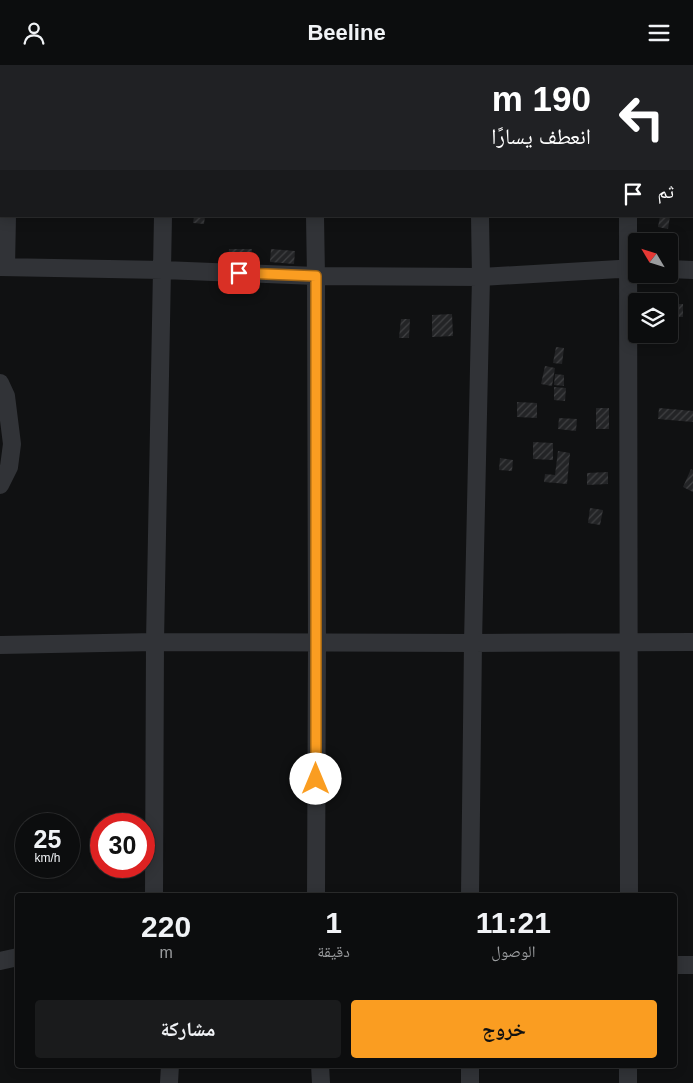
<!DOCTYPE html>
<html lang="ar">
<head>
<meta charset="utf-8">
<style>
	:root { --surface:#0c0d0e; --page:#1a1b1c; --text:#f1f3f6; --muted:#9a9c9e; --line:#2c2d2e; --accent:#fa9d21 }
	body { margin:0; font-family:Helvetica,"Noto Naskh Arabic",sans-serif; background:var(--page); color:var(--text); direction:rtl; height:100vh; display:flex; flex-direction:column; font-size:19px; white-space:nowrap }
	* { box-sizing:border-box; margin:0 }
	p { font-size:16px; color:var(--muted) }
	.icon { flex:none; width:28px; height:28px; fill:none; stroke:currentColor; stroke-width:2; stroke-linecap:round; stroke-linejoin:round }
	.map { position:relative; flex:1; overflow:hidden; direction:ltr }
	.sheet { position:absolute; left:15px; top:828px; width:662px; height:175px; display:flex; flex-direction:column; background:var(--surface); border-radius:5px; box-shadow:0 2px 12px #0003,0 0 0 1px var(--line); direction:rtl }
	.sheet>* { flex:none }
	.banner { position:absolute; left:0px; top:0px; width:694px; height:152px; box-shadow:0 2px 12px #0003,0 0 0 1px var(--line); direction:rtl; background:#202124; color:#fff; overflow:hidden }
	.needle { width:32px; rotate:308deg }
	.controls { position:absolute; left:628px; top:168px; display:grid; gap:10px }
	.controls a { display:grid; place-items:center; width:50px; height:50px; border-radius:5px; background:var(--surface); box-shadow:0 2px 12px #0003,0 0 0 1px var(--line); font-size:25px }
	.speed { position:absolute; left:15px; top:748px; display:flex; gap:10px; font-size:25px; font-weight:700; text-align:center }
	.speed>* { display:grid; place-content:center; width:65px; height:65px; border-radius:50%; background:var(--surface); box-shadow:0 2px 12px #0003,0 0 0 1px var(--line); line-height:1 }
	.speed small { font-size:12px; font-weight:400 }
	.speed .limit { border:8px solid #d22; background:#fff; color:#111 }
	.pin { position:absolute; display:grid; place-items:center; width:42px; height:42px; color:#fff; margin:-21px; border-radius:10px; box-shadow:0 2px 8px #0006 }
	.me { position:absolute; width:55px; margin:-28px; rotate:0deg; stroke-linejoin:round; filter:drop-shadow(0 0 4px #0008) }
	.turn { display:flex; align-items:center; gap:18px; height:105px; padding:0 20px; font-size:22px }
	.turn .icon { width:65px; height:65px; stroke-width:2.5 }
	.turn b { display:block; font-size:35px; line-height:42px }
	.then { display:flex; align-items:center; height:48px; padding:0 20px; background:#0003; gap:10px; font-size:19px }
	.eta { display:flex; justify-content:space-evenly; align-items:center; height:85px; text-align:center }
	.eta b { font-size:30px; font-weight:700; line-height:35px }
	.primary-button { display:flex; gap:10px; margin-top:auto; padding:10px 20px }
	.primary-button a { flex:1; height:58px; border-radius:5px; background:var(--accent); color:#111; font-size:20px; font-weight:700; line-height:58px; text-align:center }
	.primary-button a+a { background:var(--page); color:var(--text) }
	header { display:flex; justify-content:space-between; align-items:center; height:65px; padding:0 20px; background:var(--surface); font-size:22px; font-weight:700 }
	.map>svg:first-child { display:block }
</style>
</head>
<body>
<header><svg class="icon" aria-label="menu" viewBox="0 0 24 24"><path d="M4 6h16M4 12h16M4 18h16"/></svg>Beeline<svg class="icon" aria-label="person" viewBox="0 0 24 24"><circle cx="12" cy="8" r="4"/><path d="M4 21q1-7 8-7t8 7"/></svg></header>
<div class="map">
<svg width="693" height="1018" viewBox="0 0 693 1018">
	<defs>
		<pattern id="building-hatch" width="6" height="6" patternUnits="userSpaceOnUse" patternTransform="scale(1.25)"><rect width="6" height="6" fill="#232426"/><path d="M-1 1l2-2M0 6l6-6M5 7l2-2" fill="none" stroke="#404143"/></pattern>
	</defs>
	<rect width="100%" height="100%" fill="#101112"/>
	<path fill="url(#building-hatch)" d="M194,151h11l-1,8 -11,-1z
		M660,151h10l-2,13 -10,-2z
		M229,184h23l-1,14h-23z
		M271,184l24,2 -1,13 -24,-2z
		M671,239h12v13h-12z
		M452,249l1,22 -21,1v-22z
		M401,254h9l-1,19h-10z
		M556,282l8,1 -2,16 -9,-1z
		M545,301l10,2 -3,18 -11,-2z
		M555,309l9,1v11l-10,-1z
		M554,322l12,1 -1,13 -11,-1z
		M517,337l20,1v15l-20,-1z
		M596,343h13v21h-13z
		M659,343l34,3v11l-35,-3z
		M559,353l18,1 -1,12 -18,-2z
		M533,377l20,1v17l-20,-1z
		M558,386l12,2 -3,31 -23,-2 1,-8 10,1z
		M500,393l13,2 -1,11 -13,-1z
		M691,404l2,1v22l-10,-5z
		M608,407v12l-21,1v-12z
		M590,443l13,2 -3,15 -12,-2z"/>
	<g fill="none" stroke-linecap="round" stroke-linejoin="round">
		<path stroke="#313337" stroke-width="18" d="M311,0v1
			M477,0v1
			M9,1v-1
			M165,1v-1
			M629,1v-1
			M315,151l1,60 1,367 -1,252
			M628,151l1,679
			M0,202l163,3 153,6 165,1 155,-9
			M6,202l1,-51
			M669,204l24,1
			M0,318l6,13 6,48 -3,23 -9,18
			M0,580l155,-3 318,1 220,-1
			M154,830l1,-253 8,-426
			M470,830l3,-252 8,-366 -1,-61
			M0,896l18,-4
			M675,900h18
			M320,1000l1,18
			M470,1000v18
			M169,1018l1,-18
			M628,1018v-18"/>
	</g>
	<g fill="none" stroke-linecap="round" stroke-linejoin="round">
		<g stroke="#a26615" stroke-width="12">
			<path id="route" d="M239,208l77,3v503"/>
		</g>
		<use href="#route" stroke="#fa9d21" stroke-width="9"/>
	</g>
</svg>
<div class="controls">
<a><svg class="needle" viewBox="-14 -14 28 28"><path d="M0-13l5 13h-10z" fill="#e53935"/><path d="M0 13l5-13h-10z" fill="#9a9c9e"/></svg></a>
<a><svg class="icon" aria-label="layers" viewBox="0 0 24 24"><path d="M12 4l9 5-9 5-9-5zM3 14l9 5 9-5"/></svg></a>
</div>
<div class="speed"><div>25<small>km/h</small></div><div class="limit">30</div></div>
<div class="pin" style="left:239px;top:208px;background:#d93025"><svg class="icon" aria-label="arrive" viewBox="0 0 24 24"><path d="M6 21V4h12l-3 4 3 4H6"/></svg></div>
<svg class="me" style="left:316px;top:714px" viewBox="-20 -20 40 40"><circle r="19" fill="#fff"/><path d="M0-13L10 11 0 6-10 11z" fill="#fa9d21"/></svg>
<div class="banner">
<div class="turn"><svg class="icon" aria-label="left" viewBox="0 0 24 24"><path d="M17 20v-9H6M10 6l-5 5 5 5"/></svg><div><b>190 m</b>انعطف يسارًا</div></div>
<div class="then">ثم<svg class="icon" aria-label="arrive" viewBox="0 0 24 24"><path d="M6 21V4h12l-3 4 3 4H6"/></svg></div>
</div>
<section class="sheet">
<div class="eta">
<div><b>11:21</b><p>الوصول</p></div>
<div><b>1</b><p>دقيقة</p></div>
<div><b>220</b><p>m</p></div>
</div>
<div class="primary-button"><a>خروج</a><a>مشاركة</a></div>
</section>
</div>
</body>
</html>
